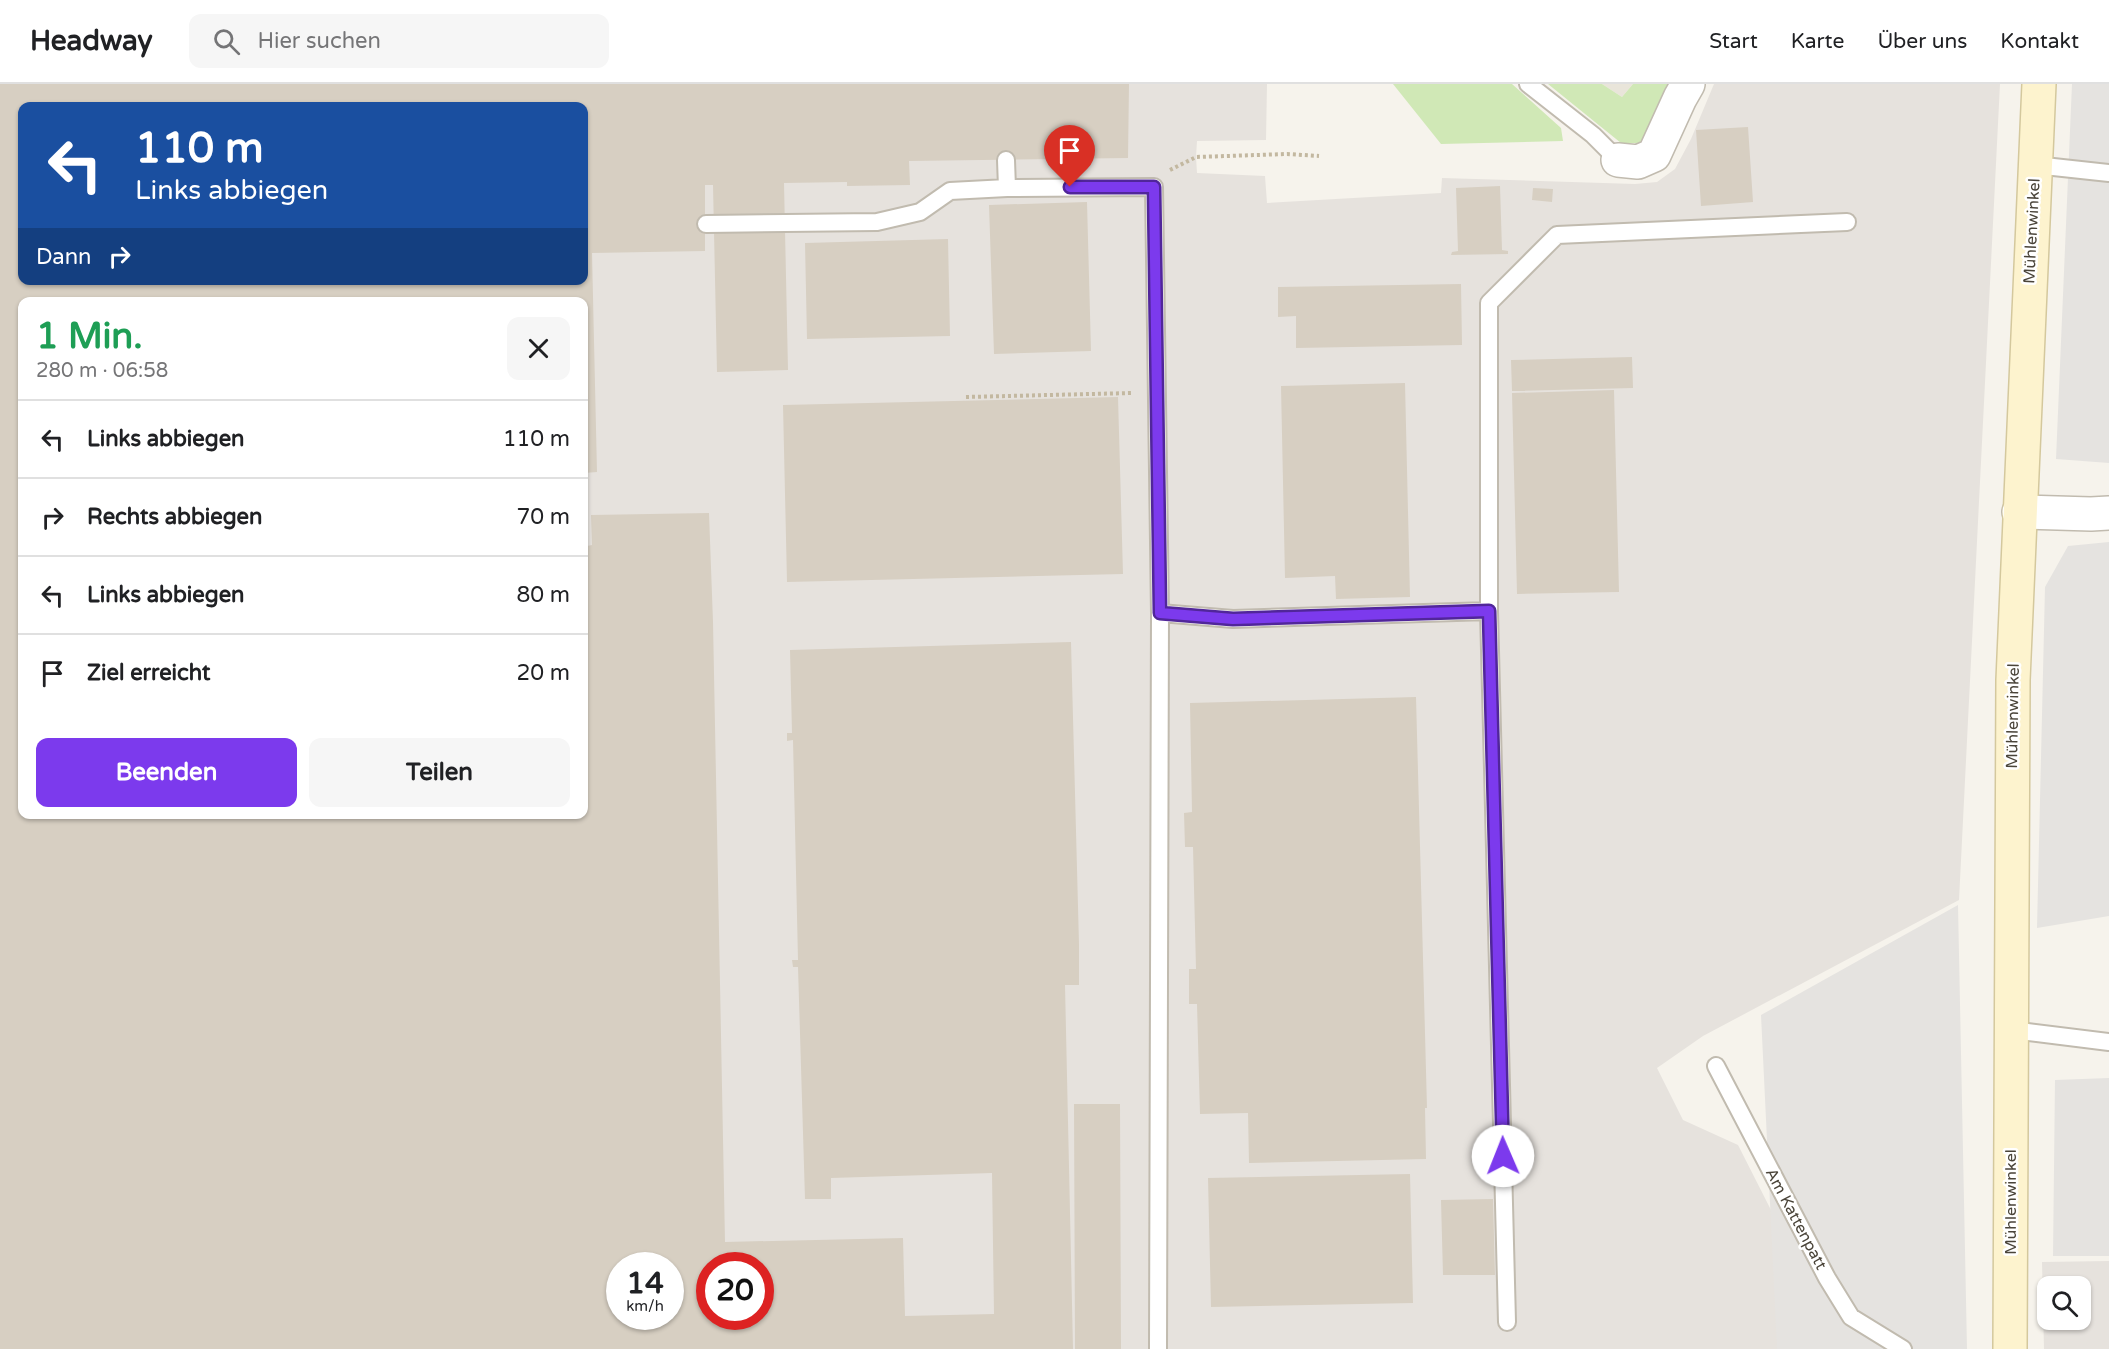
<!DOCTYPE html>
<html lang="de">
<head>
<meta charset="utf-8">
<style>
	:root { --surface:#fff; --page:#f6f6f6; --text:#202124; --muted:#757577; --line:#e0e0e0; --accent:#7c3aed }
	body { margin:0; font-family:"Varela Round",sans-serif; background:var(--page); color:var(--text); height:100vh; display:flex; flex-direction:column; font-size:22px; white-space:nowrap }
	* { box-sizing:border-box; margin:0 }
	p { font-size:20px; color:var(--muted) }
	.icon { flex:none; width:33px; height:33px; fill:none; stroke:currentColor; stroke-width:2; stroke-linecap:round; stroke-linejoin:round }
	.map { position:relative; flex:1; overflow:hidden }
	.details { position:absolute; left:18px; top:213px; width:570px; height:522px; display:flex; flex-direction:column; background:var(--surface); border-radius:12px; box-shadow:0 2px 4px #0004 }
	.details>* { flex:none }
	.top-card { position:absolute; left:18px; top:18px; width:570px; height:183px; border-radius:12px; box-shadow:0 2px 4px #0004; background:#1a4fa0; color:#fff; overflow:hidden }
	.fabs { position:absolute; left:2037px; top:1192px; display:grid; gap:12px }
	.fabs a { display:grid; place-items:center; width:54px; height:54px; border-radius:12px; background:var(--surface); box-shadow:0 2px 4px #0004; font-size:30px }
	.speed { position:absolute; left:606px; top:1168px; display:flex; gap:12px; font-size:30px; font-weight:700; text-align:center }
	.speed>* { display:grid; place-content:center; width:78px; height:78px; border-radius:50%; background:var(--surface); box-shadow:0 2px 4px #0004; line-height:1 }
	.speed small { font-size:15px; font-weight:400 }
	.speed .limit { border:9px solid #d22; background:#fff; color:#111 }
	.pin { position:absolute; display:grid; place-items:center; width:51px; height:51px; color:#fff; margin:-62px -26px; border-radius:50% 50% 50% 0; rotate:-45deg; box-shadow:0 0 6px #0007 }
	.pin .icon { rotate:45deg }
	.me { position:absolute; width:66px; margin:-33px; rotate:359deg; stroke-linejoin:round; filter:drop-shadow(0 0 4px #0008) }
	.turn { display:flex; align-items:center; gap:21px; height:126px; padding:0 18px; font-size:27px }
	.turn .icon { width:78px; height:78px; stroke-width:2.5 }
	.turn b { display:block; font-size:42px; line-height:51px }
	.then { display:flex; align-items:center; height:57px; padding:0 18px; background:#0003; gap:12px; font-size:22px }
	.round { display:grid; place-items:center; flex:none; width:63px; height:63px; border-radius:12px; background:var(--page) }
	.summary { display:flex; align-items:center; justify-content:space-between; height:102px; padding:0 18px }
	h1 { font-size:36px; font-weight:700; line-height:45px; color:#1e9e55 }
	.primary-button { display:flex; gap:12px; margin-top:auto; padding:12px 18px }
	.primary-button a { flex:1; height:69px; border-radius:12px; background:var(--accent); color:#fff; font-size:24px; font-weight:700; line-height:69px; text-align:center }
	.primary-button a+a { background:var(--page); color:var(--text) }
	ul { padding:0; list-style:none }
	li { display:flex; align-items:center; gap:18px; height:78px; padding:0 18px; border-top:2px solid var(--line) }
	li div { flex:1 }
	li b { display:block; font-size:22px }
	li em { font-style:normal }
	header { display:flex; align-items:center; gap:36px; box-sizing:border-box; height:84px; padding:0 30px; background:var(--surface); border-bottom:2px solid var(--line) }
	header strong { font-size:28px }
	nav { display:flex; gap:33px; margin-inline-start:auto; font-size:21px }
	.search { width:420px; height:54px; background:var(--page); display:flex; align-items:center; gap:15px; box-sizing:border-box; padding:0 21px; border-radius:12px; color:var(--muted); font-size:22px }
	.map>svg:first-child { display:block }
</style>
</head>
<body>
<header>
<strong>Headway</strong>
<div class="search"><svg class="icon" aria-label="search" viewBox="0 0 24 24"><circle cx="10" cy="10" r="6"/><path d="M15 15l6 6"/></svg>Hier suchen</div>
<nav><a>Start</a><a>Karte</a><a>Über uns</a><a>Kontakt</a></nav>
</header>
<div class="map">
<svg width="2109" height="1265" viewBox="0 0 2109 1265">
	<rect width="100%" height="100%" fill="#f6f3ec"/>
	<path fill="#e9e5da" d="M1602,0h31l-11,13z"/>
	<path fill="#e6e2dd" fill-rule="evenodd" d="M0,0h1267l-1,56 -69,1 -1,16 1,16 68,3 2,27 174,-10 1,-15 193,6 22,-2 18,-13 16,-30 23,-55h286l-41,816 -256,136 -46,32 26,52 55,25 102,201 -16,3h-1824zM22,22h562v174h-562zM22,218h562v512h-562zM620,1182h50v51h-50zM710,1182h50v51h-50z
		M2109,1177v88h-65l-2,-87zM2048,1203h32v33h-32z"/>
	<path fill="#d0e8b6" d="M1393,0h119l49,44 2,13 -122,3z
		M1548,0h54l20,13 11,-13h40l-33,59h-19z"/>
	<path fill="#e5e3e0" d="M2072,0h37v379l-53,-4z
		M2109,458v374l-72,12 8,-341 23,-41z
		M1958,821l9,444h-190l-16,-334z
		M2109,994v178h-56l2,-176z"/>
	<path fill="#d7cfc2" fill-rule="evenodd" d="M0,0h1129l-1,74 -219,3 1,24 -63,1v-4l-63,1 4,187 -71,2 -4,-187h-8v66l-113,2 5,219 -13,1v-171h-562v512h562v-335h1l2,67 5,-1 -1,-30 118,-2 4,109 12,620 178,-4 2,78 89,-2 -2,-141 -161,5v21h-26l-7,-232h-5l-1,-7h6l-5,-220 -6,1v-8h5l-2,-83 281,-8 8,302v41h-14l8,364h-1073zM22,22h562v174h-562zM620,1182h50v51h-50zM710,1182h50v51h-50z
		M1748,43l5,75 -52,4 -5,-76z
		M1500,102l2,64 6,1v3l-57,1 1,-3 6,-1 -2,-63z
		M1533,104l20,1 -1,13 -20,-2z
		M1087,118l4,149 -97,3 -5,-149z
		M948,155l2,97 -143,3 -2,-96z
		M1461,200l1,61 -166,3v-32l-18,1v-30z
		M1632,273l1,31 -121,3 -1,-31z
		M1405,299l5,214 -74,2 -1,-23 -50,2 -4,-192z
		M1614,306l5,202 -102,2 -5,-201z
		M1118,313l5,177 -336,8 -4,-177z
		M1416,613l11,411h-2l1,51 -177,4 -1,-50 -48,1 -3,-110h-8v-35h7l-3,-122h-8l-1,-34 8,-1 -2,-109z
		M1074,1020h46l1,245h-46z
		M1410,1090l3,129 -202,4 -3,-129z
		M1493,1115l2,76h-52l-2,-75z"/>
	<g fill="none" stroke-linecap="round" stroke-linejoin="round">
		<g stroke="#c1bbaf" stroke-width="20">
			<path id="lane" d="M1528,0l65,51 25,25
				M1006,76l1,28
				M2035,81l74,8
				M706,140l171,-2 43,-10 30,-21 57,-3 147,-1 6,426 -2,736
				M1489,527l18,711
				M1160,529l73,6 256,-8v-308l68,-68 290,-13
				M2012,946l97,12
				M1716,982l111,212 24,39 52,32"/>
		</g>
		<g stroke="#c1bbaf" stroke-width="36">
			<path id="street" d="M1618,76l20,2 16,-7 26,-57 8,-14
				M2019,428l72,2 18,-1"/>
		</g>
		<g stroke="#d4c89d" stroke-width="36">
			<path id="secondary" d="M2010,1265l3,-669 26,-596"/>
		</g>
		<path stroke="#c3b8a0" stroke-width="4" stroke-dasharray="3 3" stroke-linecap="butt" d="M1170,86l26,-13 91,-3 32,2
			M966,313l166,-4"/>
		<use href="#lane" stroke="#fff" stroke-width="16"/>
		<use href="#street" stroke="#fff" stroke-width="33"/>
		<use href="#secondary" stroke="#fdf3ce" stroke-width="33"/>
	</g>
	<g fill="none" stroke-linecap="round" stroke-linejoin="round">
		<g stroke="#51269a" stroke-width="15">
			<path id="route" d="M1070,103h84l6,426 73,6 256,-8 14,545"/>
		</g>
		<use href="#route" stroke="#7c3aed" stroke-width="10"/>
	</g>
	<g text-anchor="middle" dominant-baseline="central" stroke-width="5" stroke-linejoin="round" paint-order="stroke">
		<g font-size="16" fill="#4a4439" stroke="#fff">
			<text transform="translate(2032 147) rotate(-87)">Mühlenwinkel</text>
			<text transform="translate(2013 632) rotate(-89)">Mühlenwinkel</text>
			<text transform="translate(2011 1118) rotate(-90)">Mühlenwinkel</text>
			<text transform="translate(1796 1135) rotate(62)">Am Kattenpatt</text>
		</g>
	</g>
</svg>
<div class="fabs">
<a><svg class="icon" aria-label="search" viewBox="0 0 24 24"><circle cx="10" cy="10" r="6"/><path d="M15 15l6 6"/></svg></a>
</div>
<div class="speed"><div>14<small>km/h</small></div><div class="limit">20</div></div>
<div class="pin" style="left:1070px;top:103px;background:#d93025"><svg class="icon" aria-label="arrive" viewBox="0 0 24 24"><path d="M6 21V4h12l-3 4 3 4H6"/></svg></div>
<svg class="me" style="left:1503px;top:1072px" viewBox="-20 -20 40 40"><circle r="19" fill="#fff"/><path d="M0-13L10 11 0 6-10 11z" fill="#7c3aed"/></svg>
<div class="top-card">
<div class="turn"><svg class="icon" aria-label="left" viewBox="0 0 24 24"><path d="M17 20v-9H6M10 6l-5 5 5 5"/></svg><div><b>110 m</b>Links abbiegen</div></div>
<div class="then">Dann<svg class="icon" aria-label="right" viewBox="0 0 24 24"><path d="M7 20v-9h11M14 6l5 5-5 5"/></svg></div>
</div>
<section class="details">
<div class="summary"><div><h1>1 Min.</h1><p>280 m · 06:58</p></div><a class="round"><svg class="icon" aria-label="close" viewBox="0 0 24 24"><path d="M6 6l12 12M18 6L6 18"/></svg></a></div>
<ul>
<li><svg class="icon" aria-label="left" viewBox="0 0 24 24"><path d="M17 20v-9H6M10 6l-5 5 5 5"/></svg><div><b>Links abbiegen</b></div><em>110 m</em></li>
<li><svg class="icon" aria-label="right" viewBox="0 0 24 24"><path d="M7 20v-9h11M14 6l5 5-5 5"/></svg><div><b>Rechts abbiegen</b></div><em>70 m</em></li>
<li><svg class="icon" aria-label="left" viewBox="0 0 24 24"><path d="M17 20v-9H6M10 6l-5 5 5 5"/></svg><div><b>Links abbiegen</b></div><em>80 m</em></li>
<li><svg class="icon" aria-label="arrive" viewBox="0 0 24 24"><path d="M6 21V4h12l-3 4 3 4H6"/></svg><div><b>Ziel erreicht</b></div><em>20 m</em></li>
</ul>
<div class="primary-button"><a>Beenden</a><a>Teilen</a></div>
</section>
</div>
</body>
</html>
